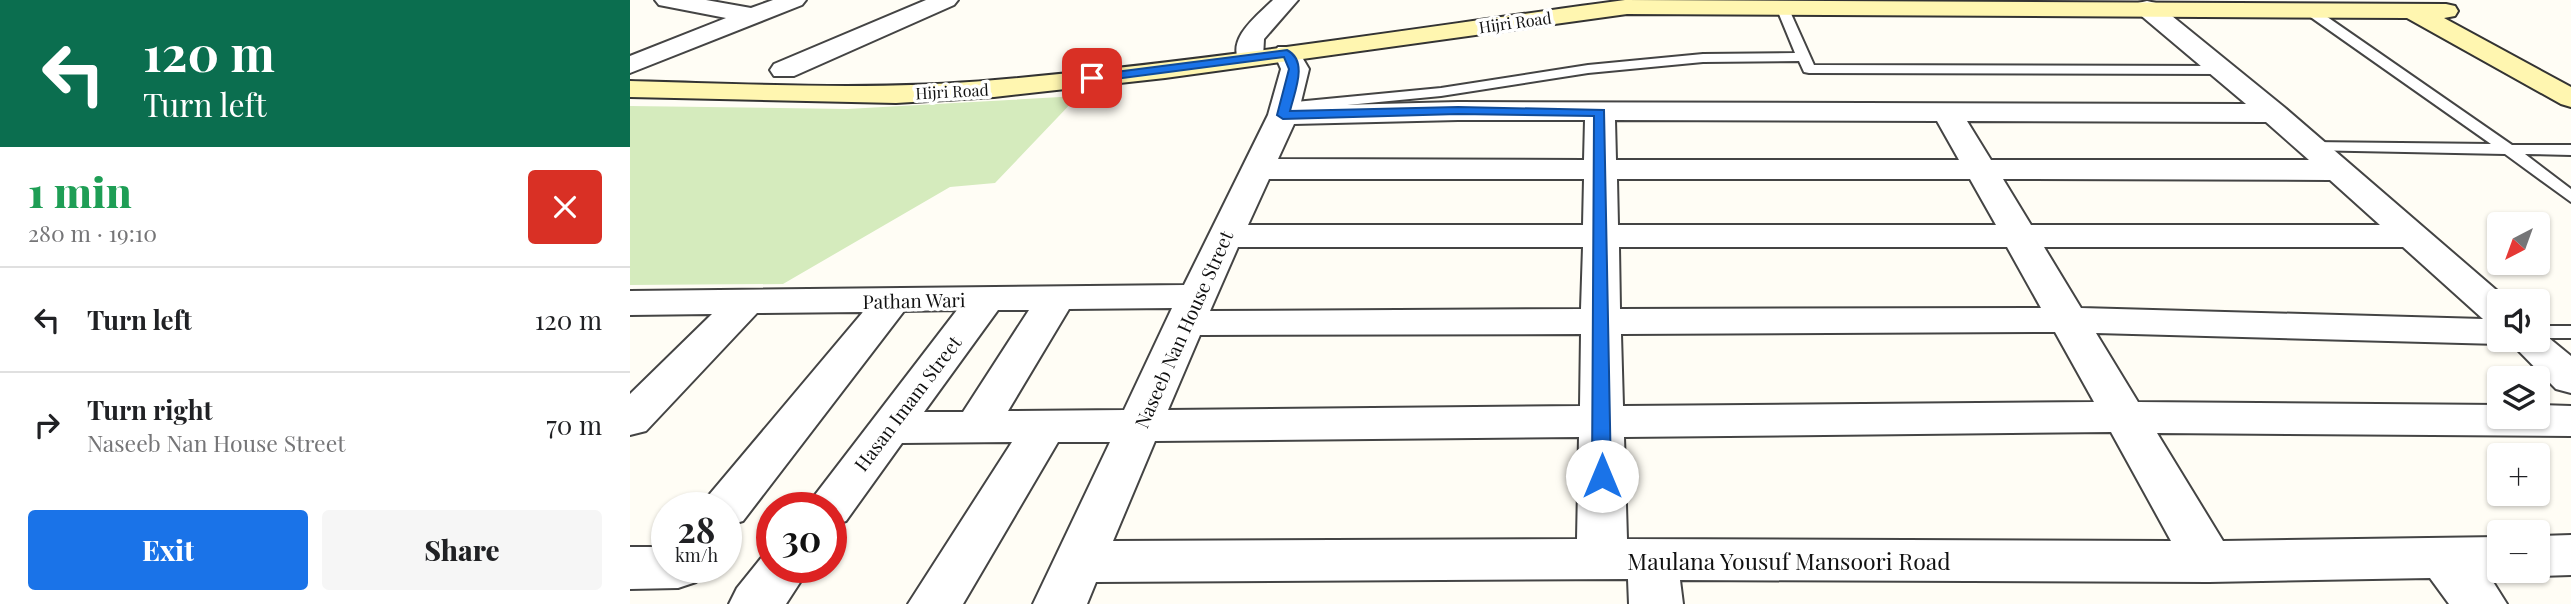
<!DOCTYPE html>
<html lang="en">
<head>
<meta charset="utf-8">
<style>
	:root { --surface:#fff; --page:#f6f6f6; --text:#202124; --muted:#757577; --line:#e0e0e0; --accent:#1a73e8 }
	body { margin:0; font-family:"Playfair Display",serif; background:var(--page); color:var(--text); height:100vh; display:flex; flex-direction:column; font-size:26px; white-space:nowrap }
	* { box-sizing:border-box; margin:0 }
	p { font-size:23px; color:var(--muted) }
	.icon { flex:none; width:38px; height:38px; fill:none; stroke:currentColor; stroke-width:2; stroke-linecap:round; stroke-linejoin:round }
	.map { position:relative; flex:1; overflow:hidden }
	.sheet { display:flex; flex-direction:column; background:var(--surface); width:630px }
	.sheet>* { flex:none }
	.guide { background:#0b6e4f; color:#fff; overflow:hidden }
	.needle { width:46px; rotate:221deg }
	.controls { position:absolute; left:1857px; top:212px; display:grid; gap:14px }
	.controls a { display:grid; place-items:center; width:63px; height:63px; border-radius:7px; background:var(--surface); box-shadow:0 2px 5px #0004; font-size:35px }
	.speed { position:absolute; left:21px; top:492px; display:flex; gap:14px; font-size:35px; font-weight:700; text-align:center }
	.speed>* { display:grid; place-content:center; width:91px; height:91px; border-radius:50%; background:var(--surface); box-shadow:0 2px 5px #0004; line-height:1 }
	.speed small { font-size:18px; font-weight:400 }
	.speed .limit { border:10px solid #d22; background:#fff; color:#111 }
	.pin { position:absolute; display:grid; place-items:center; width:60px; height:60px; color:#fff; margin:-30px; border-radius:14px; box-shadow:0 4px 10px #0006 }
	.me { position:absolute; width:77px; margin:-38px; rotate:0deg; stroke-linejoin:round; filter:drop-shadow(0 0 5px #0008) }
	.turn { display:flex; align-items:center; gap:24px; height:147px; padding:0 28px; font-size:32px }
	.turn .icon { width:91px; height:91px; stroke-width:2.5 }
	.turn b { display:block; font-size:49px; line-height:60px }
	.round { display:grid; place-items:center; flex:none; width:74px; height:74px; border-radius:7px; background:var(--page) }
	.headline { display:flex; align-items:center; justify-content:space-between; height:119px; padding:0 28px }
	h1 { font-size:42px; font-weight:800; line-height:52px; color:#1e9e55 }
	.primary-button { display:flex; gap:14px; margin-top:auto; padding:14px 28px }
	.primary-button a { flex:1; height:80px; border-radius:7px; background:var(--accent); color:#fff; font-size:28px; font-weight:800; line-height:80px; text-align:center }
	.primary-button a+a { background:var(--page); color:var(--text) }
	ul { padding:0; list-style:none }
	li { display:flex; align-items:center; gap:21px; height:105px; padding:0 28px; border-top:2px solid var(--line) }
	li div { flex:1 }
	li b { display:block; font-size:26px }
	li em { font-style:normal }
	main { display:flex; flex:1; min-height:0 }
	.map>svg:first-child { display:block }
</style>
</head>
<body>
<main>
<section class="sheet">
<div class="guide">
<div class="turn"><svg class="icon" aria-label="left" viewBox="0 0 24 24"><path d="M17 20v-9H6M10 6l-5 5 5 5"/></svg><div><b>120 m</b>Turn left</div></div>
</div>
<div class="headline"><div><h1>1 min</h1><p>280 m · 19:10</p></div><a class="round" style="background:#d93025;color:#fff"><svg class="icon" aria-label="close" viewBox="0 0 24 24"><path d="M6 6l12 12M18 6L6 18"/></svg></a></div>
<ul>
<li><svg class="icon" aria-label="left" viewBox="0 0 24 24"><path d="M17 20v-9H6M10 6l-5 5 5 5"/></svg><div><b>Turn left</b></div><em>120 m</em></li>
<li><svg class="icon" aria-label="right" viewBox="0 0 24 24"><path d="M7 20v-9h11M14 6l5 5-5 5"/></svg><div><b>Turn right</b><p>Naseeb Nan House Street</p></div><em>70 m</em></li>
</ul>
<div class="primary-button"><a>Exit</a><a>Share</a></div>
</section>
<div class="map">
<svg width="1941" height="604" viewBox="0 0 1941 604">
	<rect width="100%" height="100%" fill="#fffdf5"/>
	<path fill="#d5ebbd" d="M448,96l-83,87 -45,4 -167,97 -153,1v-179l217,3z"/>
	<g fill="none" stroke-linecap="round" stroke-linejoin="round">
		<g stroke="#444" stroke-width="4">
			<path id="service" d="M1152,3l6,4 26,58 408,1 7,4 -7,4 -413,-1 -5,-1 -5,-11 -96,1 -115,11 -147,23 -156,15 -7,-4 7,-4 156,-15 147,-23 115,-11 92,-1 -19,-46z
				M1672,5h8l202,140h59v10l-46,-1 46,35v13l-66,-48 -200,-4 -3,-3 8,-5 181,2 -189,-133z
				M1908,326h33v12h-33z"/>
		</g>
		<g stroke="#444" stroke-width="4">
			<path id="minor" d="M25,0h51l45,8 22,-8h33l-4,5 -172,68v-17l96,-38 -67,-13z
				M296,0h32l-4,5 -160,71h-20l-4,-6 4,-6z
				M643,0h25l-34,39 -1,19 -4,6h-18c-17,-24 17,-49 32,-64z
				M1517,1l9,2 128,104 225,194h-10v39h39v-11l33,27v37l-15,-4 -46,-47 -11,2 -403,-11 42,69 361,3v11h39v-11l33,1v30l-414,-3 66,108 276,-4v33h18l-27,7 17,27h-58l-19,-26 -221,4 -529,-2 3,24h-54l-1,-25 -532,3 -9,22h-54l77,-162h-52l-95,162h-55l104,-162 -110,1 -56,78 -15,5v-18h-26l152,-198 -53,1 -161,210 -17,5v-18h-24l7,-13 154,-183 -106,1 -111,118 -16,4v-41l82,-80 -82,1v-24l554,-6 84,-170 13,-46 -7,-16 4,-6h18l13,22 -9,37 158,-4 788,2 -108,-91 -3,-5 3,-5zM828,120h127l-1,40 -306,-1 16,-35zM985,120l322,1 22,39h-343zM1337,121l299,1 43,38h-318zM639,179h315l-1,46h-335zM987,179h353l26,46h-378zM1373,179l327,1 50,45h-349zM608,247h345l-2,62 -371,2zM989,247h388l34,61 -421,1zM1414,247h359l80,72 -402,-11zM542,308l-48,102 -116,1 61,-102zM368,310h31l-66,102h-39zM1425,332l39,70 -471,4 -2,-72zM951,334l-1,72 -412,4 32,-75zM1481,432l60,109 -544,-2 -3,-102zM949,437l-2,102 -464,2 42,-100z
				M1941,535v40l-33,1 -17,-6h17v-34z
				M0,547h37v20h37l-8,15 -18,6 -48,1z
				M142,550v17h38l-24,37h-57l8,-16 29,-36z"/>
		</g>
		<g stroke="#333" stroke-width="4">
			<path id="secondary" d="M995,0l821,4 9,2 3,5 -3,5 -11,2 127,69v20l-10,-3 -154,-86 -780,-4 -462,64 -171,19 -98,6 -266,-6v-16c121,3 244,10 365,-1 211,-18 421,-52 630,-80z"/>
		</g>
		<use href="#service" fill="#fff" fill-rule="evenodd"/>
		<use href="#minor" fill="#fff" fill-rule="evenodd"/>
		<use href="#secondary" fill="#fff6b0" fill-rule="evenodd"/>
	</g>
	<path fill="#1a73e8" stroke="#114b97" stroke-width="2" d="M657,50c22,11 7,43 3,61l168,-4 146,3 7,366 -2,5 -7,2 -10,-7 2,-360 -136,-2 -175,5 -6,-4 12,-46 -5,-12 -192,25 -6,-4 6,-3z"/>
	<g text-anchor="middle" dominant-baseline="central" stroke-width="7" stroke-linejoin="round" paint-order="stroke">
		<g font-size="16" fill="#111" stroke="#fff">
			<text transform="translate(885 22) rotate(-8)">Hijri Road</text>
			<text transform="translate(322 91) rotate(-3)">Hijri Road</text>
		</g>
		<g font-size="19" fill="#111" stroke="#fff">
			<text transform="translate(284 300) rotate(-1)">Pathan Wari</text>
			<text transform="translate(553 329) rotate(-66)">Naseeb Nan House Street</text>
			<text transform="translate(277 403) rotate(-53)">Hasan Imam Street</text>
		</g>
		<g font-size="23" fill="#111" stroke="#fff">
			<text x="1159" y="560">Maulana Yousuf Mansoori Road</text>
		</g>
	</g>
</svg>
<div class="controls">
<a><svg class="needle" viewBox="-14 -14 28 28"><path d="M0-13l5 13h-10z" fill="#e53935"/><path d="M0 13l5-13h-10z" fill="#757577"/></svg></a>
<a><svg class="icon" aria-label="sound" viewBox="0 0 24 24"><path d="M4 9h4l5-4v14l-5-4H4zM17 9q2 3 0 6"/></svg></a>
<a><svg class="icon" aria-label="layers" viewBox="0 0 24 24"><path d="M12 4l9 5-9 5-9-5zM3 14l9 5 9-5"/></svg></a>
<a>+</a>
<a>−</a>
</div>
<div class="speed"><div>28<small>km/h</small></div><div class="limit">30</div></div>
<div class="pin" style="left:462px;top:78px;background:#d93025"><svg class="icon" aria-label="arrive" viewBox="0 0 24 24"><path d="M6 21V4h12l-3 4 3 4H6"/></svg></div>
<svg class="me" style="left:972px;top:476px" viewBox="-20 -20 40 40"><circle r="19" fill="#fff"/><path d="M0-13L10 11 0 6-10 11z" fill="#1a73e8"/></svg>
</div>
</main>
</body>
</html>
